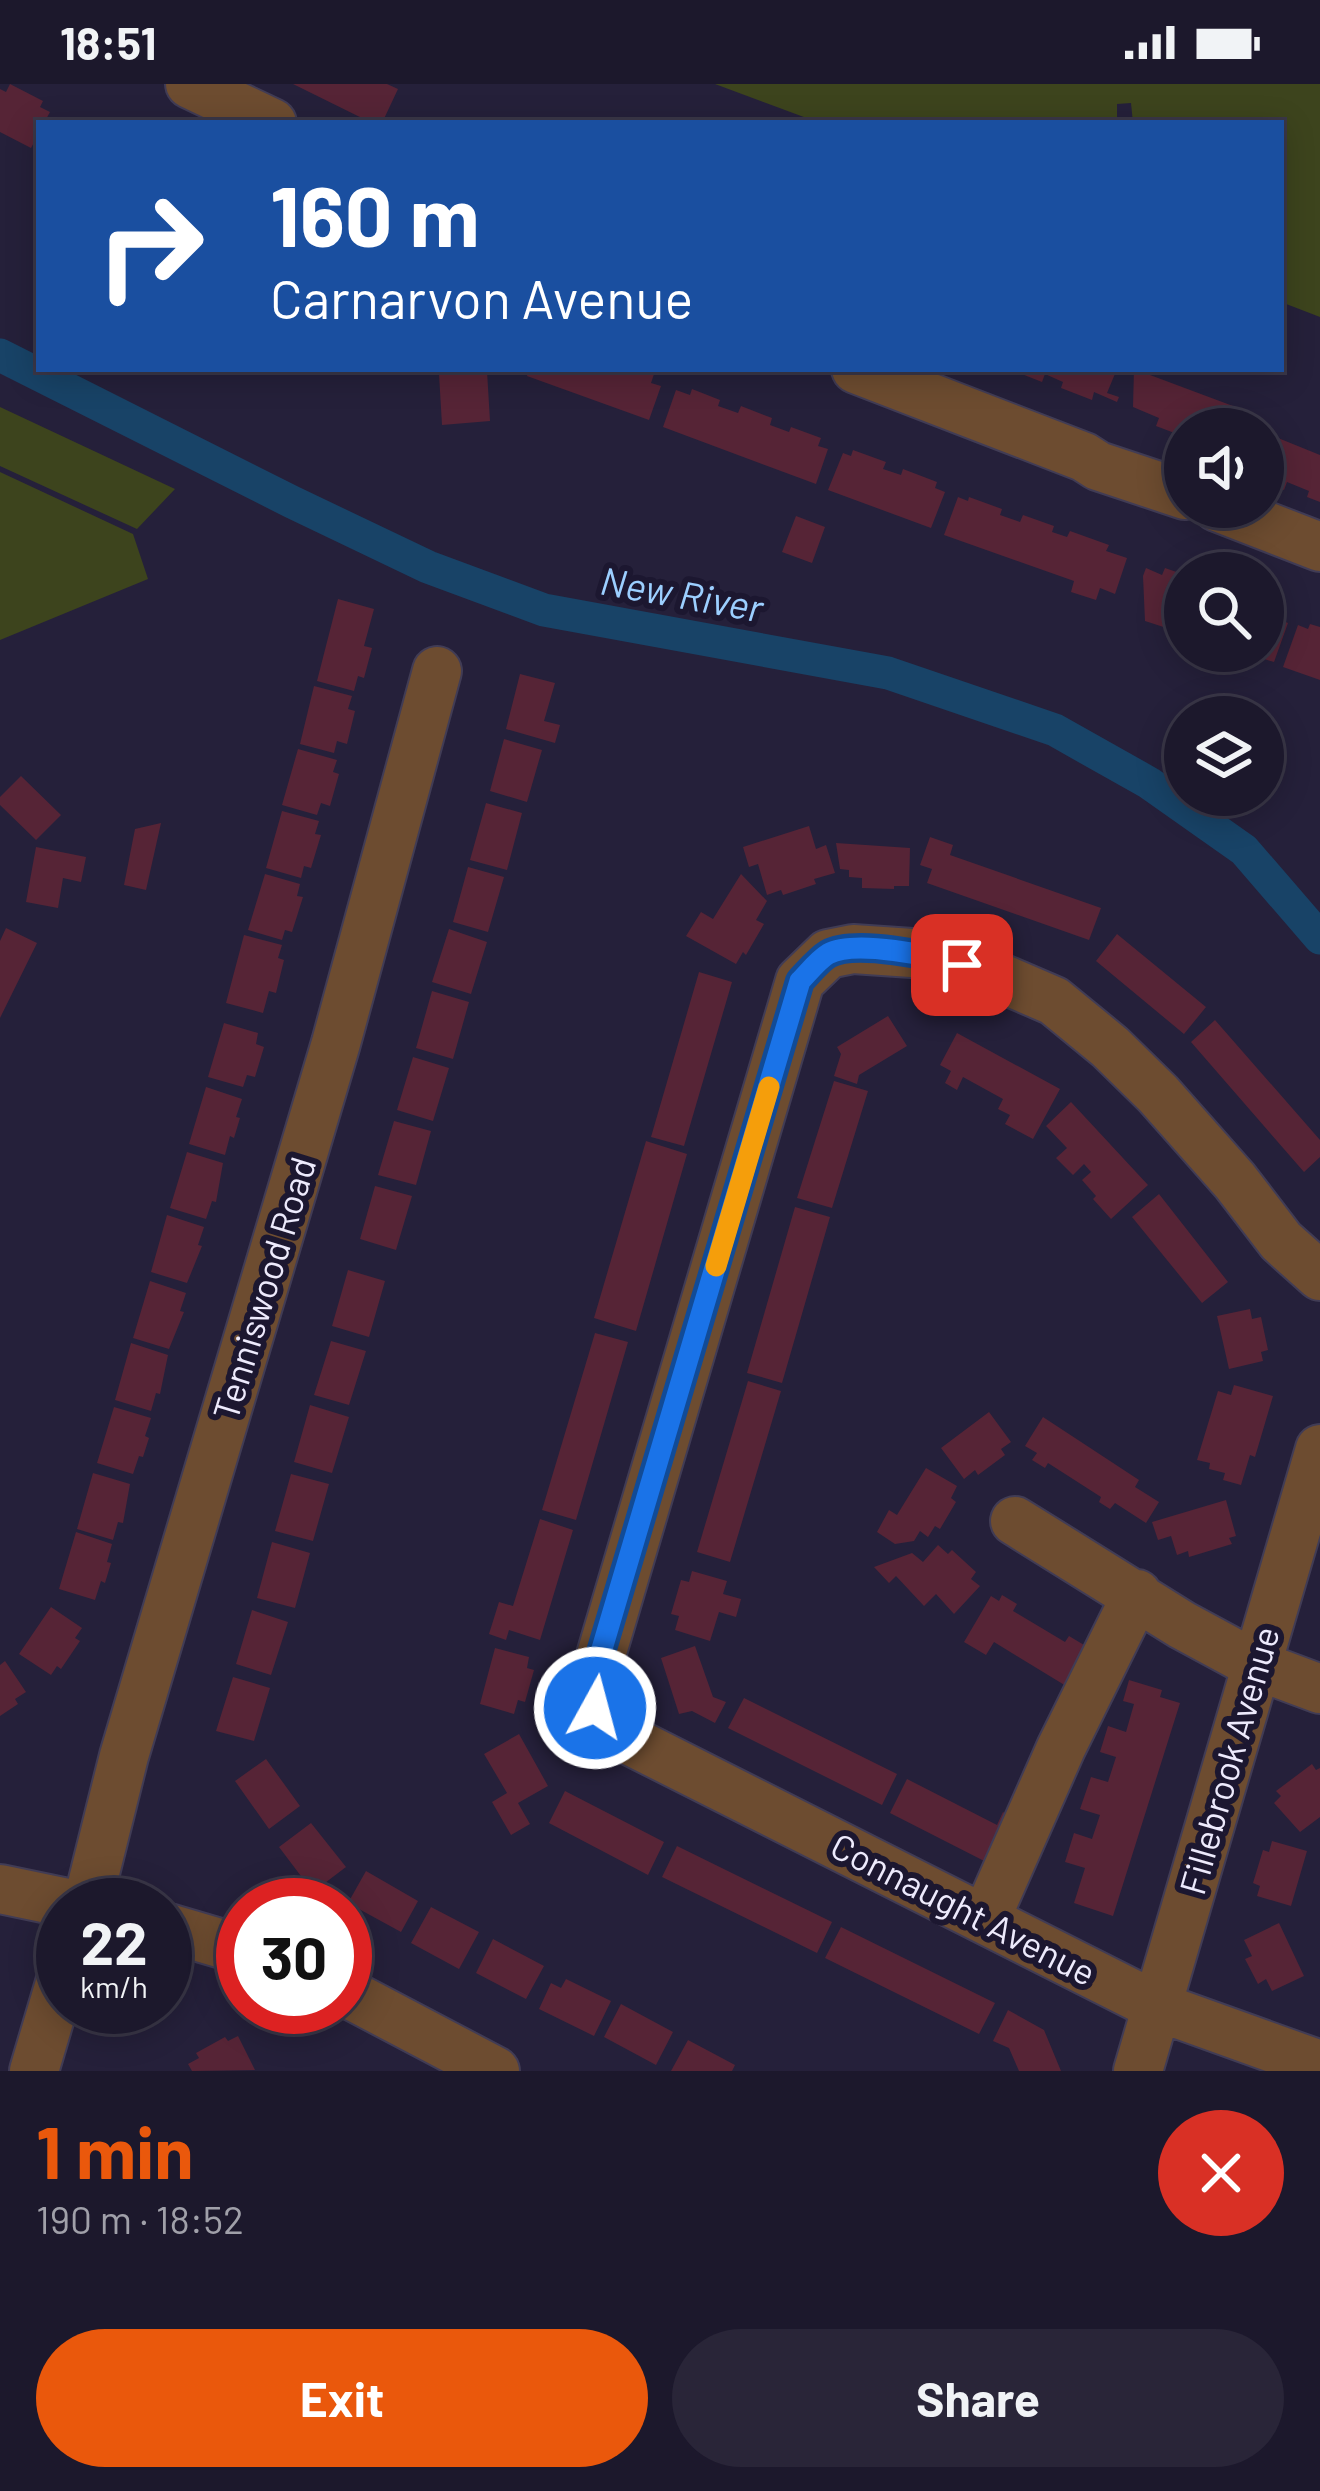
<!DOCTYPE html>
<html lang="en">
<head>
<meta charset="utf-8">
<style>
	:root { --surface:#1c182c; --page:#292538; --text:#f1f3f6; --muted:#a0a0a9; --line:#3a3748; --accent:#ea580c }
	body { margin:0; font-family:Barlow,sans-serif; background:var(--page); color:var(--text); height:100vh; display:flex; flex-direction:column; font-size:45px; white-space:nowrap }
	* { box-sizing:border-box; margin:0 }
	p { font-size:39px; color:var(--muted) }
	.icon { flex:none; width:66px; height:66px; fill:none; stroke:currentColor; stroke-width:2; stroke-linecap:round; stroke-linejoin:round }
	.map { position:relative; height:1987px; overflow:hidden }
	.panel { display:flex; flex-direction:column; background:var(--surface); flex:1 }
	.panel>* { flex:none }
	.guide { position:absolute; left:36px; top:36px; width:1248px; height:252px; border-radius:0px; box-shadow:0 6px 30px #0003,0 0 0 3px var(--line); background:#1a4fa0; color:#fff; overflow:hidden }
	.buttons { position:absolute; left:1164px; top:324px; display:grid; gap:24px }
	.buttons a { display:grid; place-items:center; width:120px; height:120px; border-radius:50%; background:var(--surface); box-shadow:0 6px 30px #0003,0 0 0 3px var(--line); font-size:60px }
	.speed { position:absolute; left:36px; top:1794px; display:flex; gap:24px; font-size:60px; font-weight:700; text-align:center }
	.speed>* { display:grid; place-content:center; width:156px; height:156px; border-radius:50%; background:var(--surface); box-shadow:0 6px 30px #0003,0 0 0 3px var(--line); line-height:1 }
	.speed small { font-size:30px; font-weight:400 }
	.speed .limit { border:18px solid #d22; background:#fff; color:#111 }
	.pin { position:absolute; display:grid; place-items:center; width:102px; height:102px; color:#fff; margin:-51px; border-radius:24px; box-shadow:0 6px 18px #0006 }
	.me { position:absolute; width:132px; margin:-66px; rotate:7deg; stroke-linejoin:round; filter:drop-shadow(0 0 9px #0008) }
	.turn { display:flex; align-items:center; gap:42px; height:252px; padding:0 36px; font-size:54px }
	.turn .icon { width:156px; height:156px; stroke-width:2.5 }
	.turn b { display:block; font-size:84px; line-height:102px }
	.round { display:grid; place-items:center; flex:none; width:126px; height:126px; border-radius:63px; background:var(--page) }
	.overview { display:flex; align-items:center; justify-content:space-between; height:204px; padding:0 36px }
	h1 { font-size:72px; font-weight:700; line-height:90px; color:var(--accent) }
	.cta { display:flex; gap:24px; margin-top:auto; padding:24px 36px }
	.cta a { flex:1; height:138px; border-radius:72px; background:var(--accent); color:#fff; font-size:48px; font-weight:700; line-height:138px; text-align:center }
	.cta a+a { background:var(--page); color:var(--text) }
	.status { display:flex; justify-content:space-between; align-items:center; height:84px; padding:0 60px; background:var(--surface); direction:ltr }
	.status svg { height:33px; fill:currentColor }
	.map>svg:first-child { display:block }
</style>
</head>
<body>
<div class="status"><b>18:51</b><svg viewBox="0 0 49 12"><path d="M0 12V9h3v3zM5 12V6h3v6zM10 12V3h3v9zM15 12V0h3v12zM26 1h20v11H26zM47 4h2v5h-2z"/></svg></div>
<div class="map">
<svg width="1320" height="1987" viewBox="0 0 1320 1987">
	<rect width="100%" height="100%" fill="#25203a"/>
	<path fill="#3d441d" d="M715,0h605v233l-39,-15v-179h-148l-2,-20 -14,1v19h-297z
		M0,323l175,82 -38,40 -137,-63z
		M0,388l133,62 15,45 -148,61z"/>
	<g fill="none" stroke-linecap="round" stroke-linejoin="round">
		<path stroke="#184367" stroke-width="33" d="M0,271l292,147 136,65 116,43 344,63 167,57 94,53 95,67 76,88"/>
	</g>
	<path fill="#562436" d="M10,0l33,17 -3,6 10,5 -6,11h-5v10l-8,15 -31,-16v-43l6,3z
		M293,0h94l11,5 -16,34h-10z
		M529,285h85l8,3 2,-3h15l15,5 -3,9 10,3 -12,34 -122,-44z
		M1009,285h108l-10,24 12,4 -2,5 -23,-10 -2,8 -31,-12 2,-6 -18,-8 -3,8z
		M1134,285l123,46 -5,14h-67v8l-29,-11 3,-8 -26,-11z
		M487,287l3,50 -48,4 -3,-51z
		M692,305l28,11 -2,6 20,7 3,-7 31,12 -2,7 19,7 2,-5 30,11 -3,8 10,3 -12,35 -153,-57 13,-37 14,5z
		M1263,348l57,23v47l-13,-5 2,-6 -22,-9 -3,8 -21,-8z
		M853,366l33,12 -3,7 18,6 2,-6 34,13 -2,6 10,4 -14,36 -103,-38 15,-37 8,3z
		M958,413l10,4 1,-4 33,12 -2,6 20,7 3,-7 31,11 -2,6 15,5 3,-6 39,14 -3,6 21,7 -12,36 -15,-6 -4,12 -25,-8 3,-11 -130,-46z
		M796,432l29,11 -13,36 -30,-11z
		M1146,484l16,7 3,-7 20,7v59l-40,-13 -2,-45z
		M338,515l36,10 -10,37 8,2 -8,30 -6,-2 -4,15 -37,-10z
		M1263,520l17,6 -3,8 11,5 -14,39 -32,-10 21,-1z
		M1310,540l10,3v53l-37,-13 15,-42 10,4z
		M520,590l35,9 -11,38 16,4 -5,18 -49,-14z
		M314,602l38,10 -4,13 7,2 -8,33 -10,-3 -3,12 -34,-9z
		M504,655l38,11 -15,52 -37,-11z
		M298,665l39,11 -4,12 6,2 -9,32 -9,-3 -4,12 -35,-10z
		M21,692l40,39 -25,25 -36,-35v-8z
		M486,719l36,10 -15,57 -37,-10z
		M282,727l37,10 -4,13 6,1 -10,33 -7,-2 -3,12 -35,-10z
		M161,739l-15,67 -22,-5 11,-56z
		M809,742l7,23 10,-4 9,28 -21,6 2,5 -33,11 -2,-5 -14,5 -9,-31 -9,3 -6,-20z
		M930,753l23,8 -3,10 151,53 -12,32 -162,-57 5,-14 -12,-4z
		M836,759l74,5 -1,38h-15v3l-32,-1v-10l-13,-1v-7l-9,-1z
		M36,763l50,10 -5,25 -18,-4 -5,30 -32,-6z
		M468,783l36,10 -16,55 -35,-10z
		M265,790l35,10 -3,12 6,1 -11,35 -7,-2 -3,10 -34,-10z
		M741,790l26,27 -11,19 8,4 -18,31 -3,-3 -7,12 -50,-28 15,-24 12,7z
		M6,844l31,15 -37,75v-77z
		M449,845l38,13 -16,52 -39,-12z
		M1117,850l89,73 -22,27 -88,-73z
		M244,851l38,10 -4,13 6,2 -8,33 -7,-2 -6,22 -37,-10z
		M699,888l33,10 -48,164 -33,-9z
		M432,907l37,11 -16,57 -37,-11z
		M888,932l19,30 -48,29 -2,9 -23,-8 7,-22 -4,-7z
		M1215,936l105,120v17l-16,15 -113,-130z
		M224,939l34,10 -2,11 8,3 -9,30 -8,-2 -4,12 -35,-10z
		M957,949l103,56 -27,50 -28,-15 5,-9 -12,-6 5,-10 -40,-22 -6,13 -12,-7 6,-12 -11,-6z
		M413,973l36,11 -16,53 -36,-11z
		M834,997l34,10 -36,117 -35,-10z
		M206,1003l36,12 -6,18 4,1 -6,20 -4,-2 -5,19 -36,-11z
		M1071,1018l77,83 -37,34 -18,-20 3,-3 -14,-16 9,-8 -7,-8 -11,11 -17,-17 11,-10 -21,-22z
		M394,1037l37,10 -15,54 -38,-10z
		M646,1057l41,13 -51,177 -42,-13z
		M187,1068l36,11 -7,39 -4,-1 -6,18 -36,-11z
		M375,1102l37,10 -16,54 -36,-11z
		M1159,1110l69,88 -26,21 -70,-86z
		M795,1123l35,10 -48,166 -35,-10z
		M167,1131l37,12 -6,18 4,1 -15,37 -36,-11z
		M348,1186l37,11 -16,56 -37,-11z
		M150,1197l36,12 -6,18 4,1 -15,37 -36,-11z
		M1250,1225l2,10 9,-2 7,33 -7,2 2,9 -34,8 -12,-53z
		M595,1249l33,9 -52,178 -34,-10z
		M331,1257l35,10 -17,54 -35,-10z
		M131,1259l37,12 -8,39 -4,-1 -5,18 -36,-11z
		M748,1297l33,10 -51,171 -33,-10z
		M1234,1301l39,11 -18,61 -5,-2 -9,30 -18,-5 2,-7 -16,-4 1,-6 -13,-3 21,-69 13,4z
		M310,1321l39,12 -17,56 -38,-11z
		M114,1323l37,11 -6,18 4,2 -6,19 -4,-1 -6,18 -36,-11z
		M989,1328l22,30 -10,7 4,6 -27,20 -3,-5 -11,9 -23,-31z
		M1043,1333l96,63 -4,7 24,15 -13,21 -31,-20 -5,6 -11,-7 2,-5 -53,-34 -3,5 -13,-8 5,-7 -12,-7z
		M926,1384l31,18 -6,12 5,4 -16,27 -5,-3 -7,11 -8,-6 -6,10 -19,3 -18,-12 12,-22 8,5z
		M93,1389l37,11 -7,39 -5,-1 -5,18 -36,-11z
		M291,1390l38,10 -16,57 -38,-10z
		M1226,1416l10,36 -7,2 3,6 -43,13 -1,-6 -11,4 -6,-19 -13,4 -6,-18z
		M540,1435l33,11 -33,110 -31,-10 -3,10 -17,-6 10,-32 14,4z
		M76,1448l36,12 -5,18 4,1 -6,20 -4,-2 -6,19 -36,-11z
		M272,1458l38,11 -15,55 -38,-10z
		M938,1461l10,9 4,-4 24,22 -5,7 9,7 -26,28 -18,-20 -12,12 -28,-30 -7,7 -15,-16 38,-14 11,9z
		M692,1487l35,10 -4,13 18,5 -5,18 -17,-5 -9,29 -35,-11 4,-14 -8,-2 10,-34 8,2z
		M1002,1511l15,9 -4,7 52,31 4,-6 15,9 -3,6 10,6 -20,32 -77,-47 -8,13 -22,-13 27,-46 8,5z
		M51,1523l31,21 -7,10 5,3 -19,28 -4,-3 -6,9 -32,-21z
		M252,1526l36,12 -17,53 -35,-11z
		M695,1562l18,51 13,5 -11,21 -23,-12 -13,3 -18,-56z
		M495,1564l34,9 -2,11 7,2 -9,32 -7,-2 -4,14 -34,-10z
		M5,1577l21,31 -11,7 3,5 -18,12v-51z
		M233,1593l37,11 -16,53 -38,-10z
		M1129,1596l33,10 -2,7 20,6 -67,213 -39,-13 11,-35 -20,-6 9,-29 18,6 8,-24 -20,-6 11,-32 17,5 8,-25 -16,-5 8,-26 18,6 8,-28 -11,-3z
		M744,1614l153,76 -15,31 -154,-77z
		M519,1650l29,52 -30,17 12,21 -19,11 -19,-33 15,-9 -23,-39z
		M266,1675l34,47 -31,23 -34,-48z
		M1312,1680l4,6 4,-2v49l-20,15 -26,-29 7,-7 -5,-5z
		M907,1695l90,46 6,-13 21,11 -32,42 -102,-52z
		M565,1707l99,51 -16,33 -99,-52z
		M311,1739l35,44 -33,25 -34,-45z
		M1272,1757l35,10 -16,55 -34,-10 3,-10 -7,-3 10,-33 6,2z
		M677,1762l155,76 -15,31 -155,-76z
		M366,1787l52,30 -17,31 -53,-29z
		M431,1823l48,25 -20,37 -48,-26z
		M1279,1839l25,53 -32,15 -6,-12 -8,5 -13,-25 7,-3 -8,-16z
		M841,1843l154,76 -16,31 -154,-76z
		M493,1855l51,27 -18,33 -50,-26z
		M566,1895l45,22 -17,35 -55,-27 12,-26 10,5z
		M621,1920l52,28 -17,33 -52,-28z
		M1008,1926l36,20 17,41h-42l-10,-23 -16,-7z
		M238,1952l17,34 -63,1 -4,-7 11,-6 -3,-5 29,-16 3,4z
		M688,1956l47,25 -3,6h-61z"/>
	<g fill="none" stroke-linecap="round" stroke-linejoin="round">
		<g stroke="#413c55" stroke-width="52">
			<path id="minor" d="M190,0l82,39
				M856,285l228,88 14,9 87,29
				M1217,423l103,40
				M1320,1192l-39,-35 -46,-60 -77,-87 -48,-47 -56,-46 -58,-25 -69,-22 -74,-5 -25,5 -28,27 -203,688 -2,39 20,25 541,273 164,59
				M1015,1437l167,104 74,40 64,24
				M0,1805l77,16
				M87,1821l37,-149 212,-713 101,-372
				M986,1834l75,-170 76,-154
				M165,1843l78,23
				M345,1908l150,79
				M34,1987l29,-98
				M1138,1987l182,-622"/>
		</g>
		<use href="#minor" stroke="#6d4c30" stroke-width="48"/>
	</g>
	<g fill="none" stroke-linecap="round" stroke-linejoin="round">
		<g stroke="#114b97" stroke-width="30">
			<path id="route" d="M595,1624l1,-39 204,-688c8,-8 18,-21 28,-27 27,-15 105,2 134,11"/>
		</g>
		<use href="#route" stroke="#1a73e8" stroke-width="21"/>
		<path stroke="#f59e0b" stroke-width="21" d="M716,1182l53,-179"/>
	</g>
	<g text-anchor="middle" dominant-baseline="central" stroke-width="12" stroke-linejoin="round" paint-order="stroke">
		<g font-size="36" fill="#edeafc" stroke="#1c1730">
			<text transform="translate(263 1204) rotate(-73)">Tenniswood Road</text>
			<text transform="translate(1228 1676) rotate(-74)">Fillebrook Avenue</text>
			<text transform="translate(964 1824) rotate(27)">Connaught Avenue</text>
		</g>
		<g font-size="39" font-style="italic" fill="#9ccfff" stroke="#1c1730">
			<text transform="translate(682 509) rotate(10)">New River</text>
		</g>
	</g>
</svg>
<div class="buttons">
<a><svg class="icon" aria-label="sound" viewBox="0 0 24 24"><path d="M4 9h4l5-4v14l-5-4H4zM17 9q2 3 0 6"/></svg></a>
<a><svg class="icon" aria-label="search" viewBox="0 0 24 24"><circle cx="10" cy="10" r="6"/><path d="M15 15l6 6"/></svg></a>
<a><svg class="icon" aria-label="layers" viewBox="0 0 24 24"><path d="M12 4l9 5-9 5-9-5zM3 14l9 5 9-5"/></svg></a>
</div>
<div class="speed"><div>22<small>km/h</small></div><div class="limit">30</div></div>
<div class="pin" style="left:962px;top:881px;background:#d93025"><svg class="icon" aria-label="arrive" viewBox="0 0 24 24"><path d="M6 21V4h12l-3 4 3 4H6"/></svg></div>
<svg class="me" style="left:595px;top:1624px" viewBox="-20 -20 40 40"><circle r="17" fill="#1a73e8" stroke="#fff" stroke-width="3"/><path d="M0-11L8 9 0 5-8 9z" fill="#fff"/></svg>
<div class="guide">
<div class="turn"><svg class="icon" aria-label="right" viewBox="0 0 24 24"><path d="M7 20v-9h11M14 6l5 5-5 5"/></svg><div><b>160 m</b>Carnarvon Avenue</div></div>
</div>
</div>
<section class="panel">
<div class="overview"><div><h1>1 min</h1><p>190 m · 18:52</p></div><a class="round" style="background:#d93025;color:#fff"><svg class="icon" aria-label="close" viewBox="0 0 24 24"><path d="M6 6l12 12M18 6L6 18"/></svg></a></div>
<div class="cta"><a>Exit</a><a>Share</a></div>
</section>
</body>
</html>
